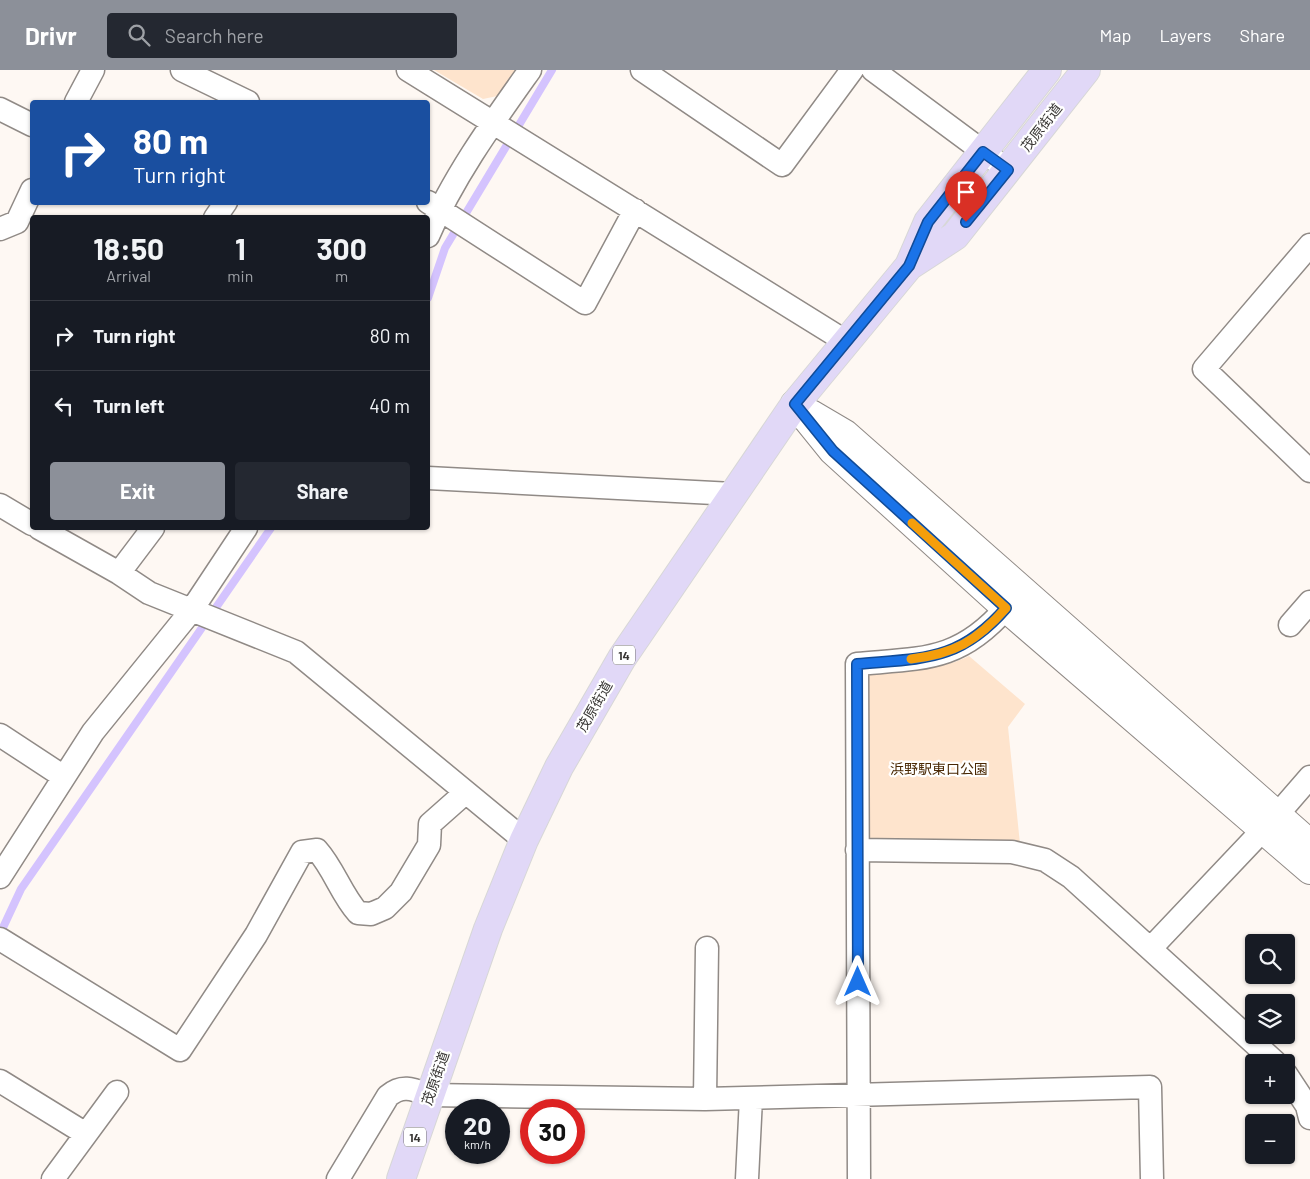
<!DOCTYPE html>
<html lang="en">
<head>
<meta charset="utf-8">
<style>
	:root { --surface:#171b24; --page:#242831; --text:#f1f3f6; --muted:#9ea1a6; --line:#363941; --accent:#8c9099 }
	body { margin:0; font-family:Barlow,"Noto Sans JP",sans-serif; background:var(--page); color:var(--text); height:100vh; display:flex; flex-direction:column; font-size:19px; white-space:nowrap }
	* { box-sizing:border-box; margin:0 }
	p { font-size:16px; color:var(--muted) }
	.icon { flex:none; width:28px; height:28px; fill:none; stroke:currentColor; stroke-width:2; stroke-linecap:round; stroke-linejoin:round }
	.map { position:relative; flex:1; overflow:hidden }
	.details { position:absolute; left:30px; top:145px; width:400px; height:315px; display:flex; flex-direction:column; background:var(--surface); border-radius:5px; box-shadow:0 1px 4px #0004 }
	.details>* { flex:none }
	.banner { position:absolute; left:30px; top:30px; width:400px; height:105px; border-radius:5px; box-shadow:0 1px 4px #0004; background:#1a4fa0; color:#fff; overflow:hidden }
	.controls { position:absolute; left:1245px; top:864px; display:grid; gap:10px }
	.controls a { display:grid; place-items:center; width:50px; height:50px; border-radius:5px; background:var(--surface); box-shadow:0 1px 4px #0004; font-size:25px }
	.speed { position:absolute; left:445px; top:1029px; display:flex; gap:10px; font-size:25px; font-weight:700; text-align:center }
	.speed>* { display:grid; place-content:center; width:65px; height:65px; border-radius:50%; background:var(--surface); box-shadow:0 1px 4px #0004; line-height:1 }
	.speed small { font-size:12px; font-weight:400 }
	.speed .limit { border:8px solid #d22; background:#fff; color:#111 }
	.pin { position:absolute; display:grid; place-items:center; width:42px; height:42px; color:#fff; margin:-51px -21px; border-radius:50% 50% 50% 0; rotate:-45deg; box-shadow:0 0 5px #0007 }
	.pin .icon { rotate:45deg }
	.me { position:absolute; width:55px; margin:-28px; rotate:0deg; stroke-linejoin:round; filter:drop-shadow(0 0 4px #0008) }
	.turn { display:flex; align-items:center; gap:18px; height:105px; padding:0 20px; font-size:22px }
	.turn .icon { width:65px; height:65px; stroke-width:2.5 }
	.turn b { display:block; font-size:35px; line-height:42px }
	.eta { display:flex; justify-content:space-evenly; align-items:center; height:85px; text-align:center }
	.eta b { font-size:30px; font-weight:700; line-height:35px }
	.cta { display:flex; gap:10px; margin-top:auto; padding:10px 20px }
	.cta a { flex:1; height:58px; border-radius:5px; background:var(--accent); color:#fff; font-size:20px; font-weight:700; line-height:58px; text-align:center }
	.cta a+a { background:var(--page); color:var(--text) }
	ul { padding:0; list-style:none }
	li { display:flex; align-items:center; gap:15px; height:70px; padding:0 20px; border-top:1px solid var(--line) }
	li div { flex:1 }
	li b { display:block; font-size:19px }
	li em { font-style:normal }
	header { display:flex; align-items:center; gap:30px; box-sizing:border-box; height:70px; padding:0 25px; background:var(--accent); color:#fff }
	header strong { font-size:24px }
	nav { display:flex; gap:28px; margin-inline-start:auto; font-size:18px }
	.search { width:350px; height:45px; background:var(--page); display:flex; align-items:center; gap:12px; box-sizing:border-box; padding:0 18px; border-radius:5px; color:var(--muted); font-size:19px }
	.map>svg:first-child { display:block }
</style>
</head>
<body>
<header>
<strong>Drivr</strong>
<div class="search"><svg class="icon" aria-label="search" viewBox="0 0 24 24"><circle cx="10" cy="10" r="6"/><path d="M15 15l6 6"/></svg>Search here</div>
<nav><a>Map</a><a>Layers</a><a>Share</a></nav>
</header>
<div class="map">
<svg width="1310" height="1109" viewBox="0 0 1310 1109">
	<rect width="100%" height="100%" fill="#fef8f3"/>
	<path fill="#fee4cd" d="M434,0h88l-15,24 -24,5z
		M969,586l56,48 -17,23 12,117 -154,-3v-170c35,-1 71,1 103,-15z"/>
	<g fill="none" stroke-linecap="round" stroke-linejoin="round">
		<path stroke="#d4c3fe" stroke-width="8" d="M428,228l17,-50 107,-178
			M0,864l21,-45 250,-361"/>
		<g stroke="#908a86" stroke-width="25">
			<path id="street" d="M182,0l66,32
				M408,0l437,271
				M642,0l140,95 70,-95
				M873,0l135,100
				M76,32l17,-32
				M0,39l32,16
				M428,132l157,101 50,-93
				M215,148l11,-16
				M0,159l17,-7 15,-32
				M428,166c25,-59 65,-114 102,-166
				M1310,175l-106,124 106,102
				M428,408l305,16
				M0,435l32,19
				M39,458l80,45 30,20 147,59 228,188
				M119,503l34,-45
				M1290,555l20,-23
				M0,665l64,42
				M857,780l155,2 33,8 26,17 204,185
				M0,807l93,-145 98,-121 55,-83
				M0,869l180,111 76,-115 46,-83 15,-2c17,19 24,44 41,63l13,1 14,-6 16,-16 28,-47 1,-21 35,-31
				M1151,878l126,-133 33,-38
				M1286,1004l21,32 3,12
				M0,1011l86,53
				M705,1029l2,-151
				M53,1109l64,-87
				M338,1109l50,-83c14,-12 25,-7 41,-1l276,4 445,-12 2,92
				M747,1109l4,-81
				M859,1109l-2,-515c66,-6 102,-2 149,-56"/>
		</g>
		<g stroke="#908a86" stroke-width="30">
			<path id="secondary" d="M795,334l38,47 173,157 304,262
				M811,344l34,20 465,410"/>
		</g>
		<g stroke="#d7d7d7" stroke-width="30">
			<path id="primary" d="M909,196l19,-44 119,-152
				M401,1109l87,-250 36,-89 35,-73 63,-109 173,-254 114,-138 46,-30 131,-166"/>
		</g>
		<use href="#street" stroke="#fff" stroke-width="22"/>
		<use href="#secondary" stroke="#fff" stroke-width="28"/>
		<use href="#primary" stroke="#e1d8f7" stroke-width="28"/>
	</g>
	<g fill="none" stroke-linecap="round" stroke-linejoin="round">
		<g stroke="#114b97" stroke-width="12">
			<path id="route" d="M858,912l-1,-318c66,-6 102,-2 149,-56l-173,-157 -38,-47 114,-138 19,-44 55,-70 25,18 -42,52"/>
		</g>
		<use href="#route" stroke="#1a73e8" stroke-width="9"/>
		<path stroke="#f59e0b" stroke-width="9" d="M911,589c43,-5 66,-18 95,-51l-94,-85"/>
	</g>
	<g text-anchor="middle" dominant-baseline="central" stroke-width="4.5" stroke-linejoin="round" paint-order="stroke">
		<g fill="#fff" stroke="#747372" stroke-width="1">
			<rect x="613" y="575.5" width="22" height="19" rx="4"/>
			<rect x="404" y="1057.5" width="22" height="19" rx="4"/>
		</g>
		<g font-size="12" font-weight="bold" fill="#393735">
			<text x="624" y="585">14</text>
			<text x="415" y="1067">14</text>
		</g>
		<g font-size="14" fill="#393735" stroke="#fff">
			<text transform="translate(1041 57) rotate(-52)">茂原街道</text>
			<text transform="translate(594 636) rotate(-60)">茂原街道</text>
			<text transform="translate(435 1008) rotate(-71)">茂原街道</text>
		</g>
		<g font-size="14" fill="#492804" stroke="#fff">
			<text x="939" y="698">浜野駅東口公園</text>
		</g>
	</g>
</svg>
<div class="controls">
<a><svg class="icon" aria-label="search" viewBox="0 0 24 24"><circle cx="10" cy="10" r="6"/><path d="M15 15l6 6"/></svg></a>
<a><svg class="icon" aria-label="layers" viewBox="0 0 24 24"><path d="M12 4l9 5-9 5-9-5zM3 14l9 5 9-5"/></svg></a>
<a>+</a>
<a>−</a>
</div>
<div class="speed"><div>20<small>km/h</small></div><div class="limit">30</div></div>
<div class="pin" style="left:966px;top:152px;background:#d93025"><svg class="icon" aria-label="arrive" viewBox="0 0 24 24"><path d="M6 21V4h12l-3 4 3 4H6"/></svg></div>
<svg class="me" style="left:858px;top:912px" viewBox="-20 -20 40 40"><path d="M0-17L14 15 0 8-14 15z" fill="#1a73e8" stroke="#fff" stroke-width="4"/></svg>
<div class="banner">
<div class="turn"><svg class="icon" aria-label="right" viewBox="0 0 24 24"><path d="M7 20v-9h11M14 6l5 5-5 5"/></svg><div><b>80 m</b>Turn right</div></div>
</div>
<section class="details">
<div class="eta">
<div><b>18:50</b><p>Arrival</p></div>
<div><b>1</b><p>min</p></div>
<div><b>300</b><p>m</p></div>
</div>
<ul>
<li><svg class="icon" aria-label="right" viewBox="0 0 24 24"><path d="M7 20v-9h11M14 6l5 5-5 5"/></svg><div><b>Turn right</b></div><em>80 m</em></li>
<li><svg class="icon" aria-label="left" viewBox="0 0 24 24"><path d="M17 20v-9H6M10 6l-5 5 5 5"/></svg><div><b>Turn left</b></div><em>40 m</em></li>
</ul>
<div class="cta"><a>Exit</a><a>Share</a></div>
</section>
</div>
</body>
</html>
